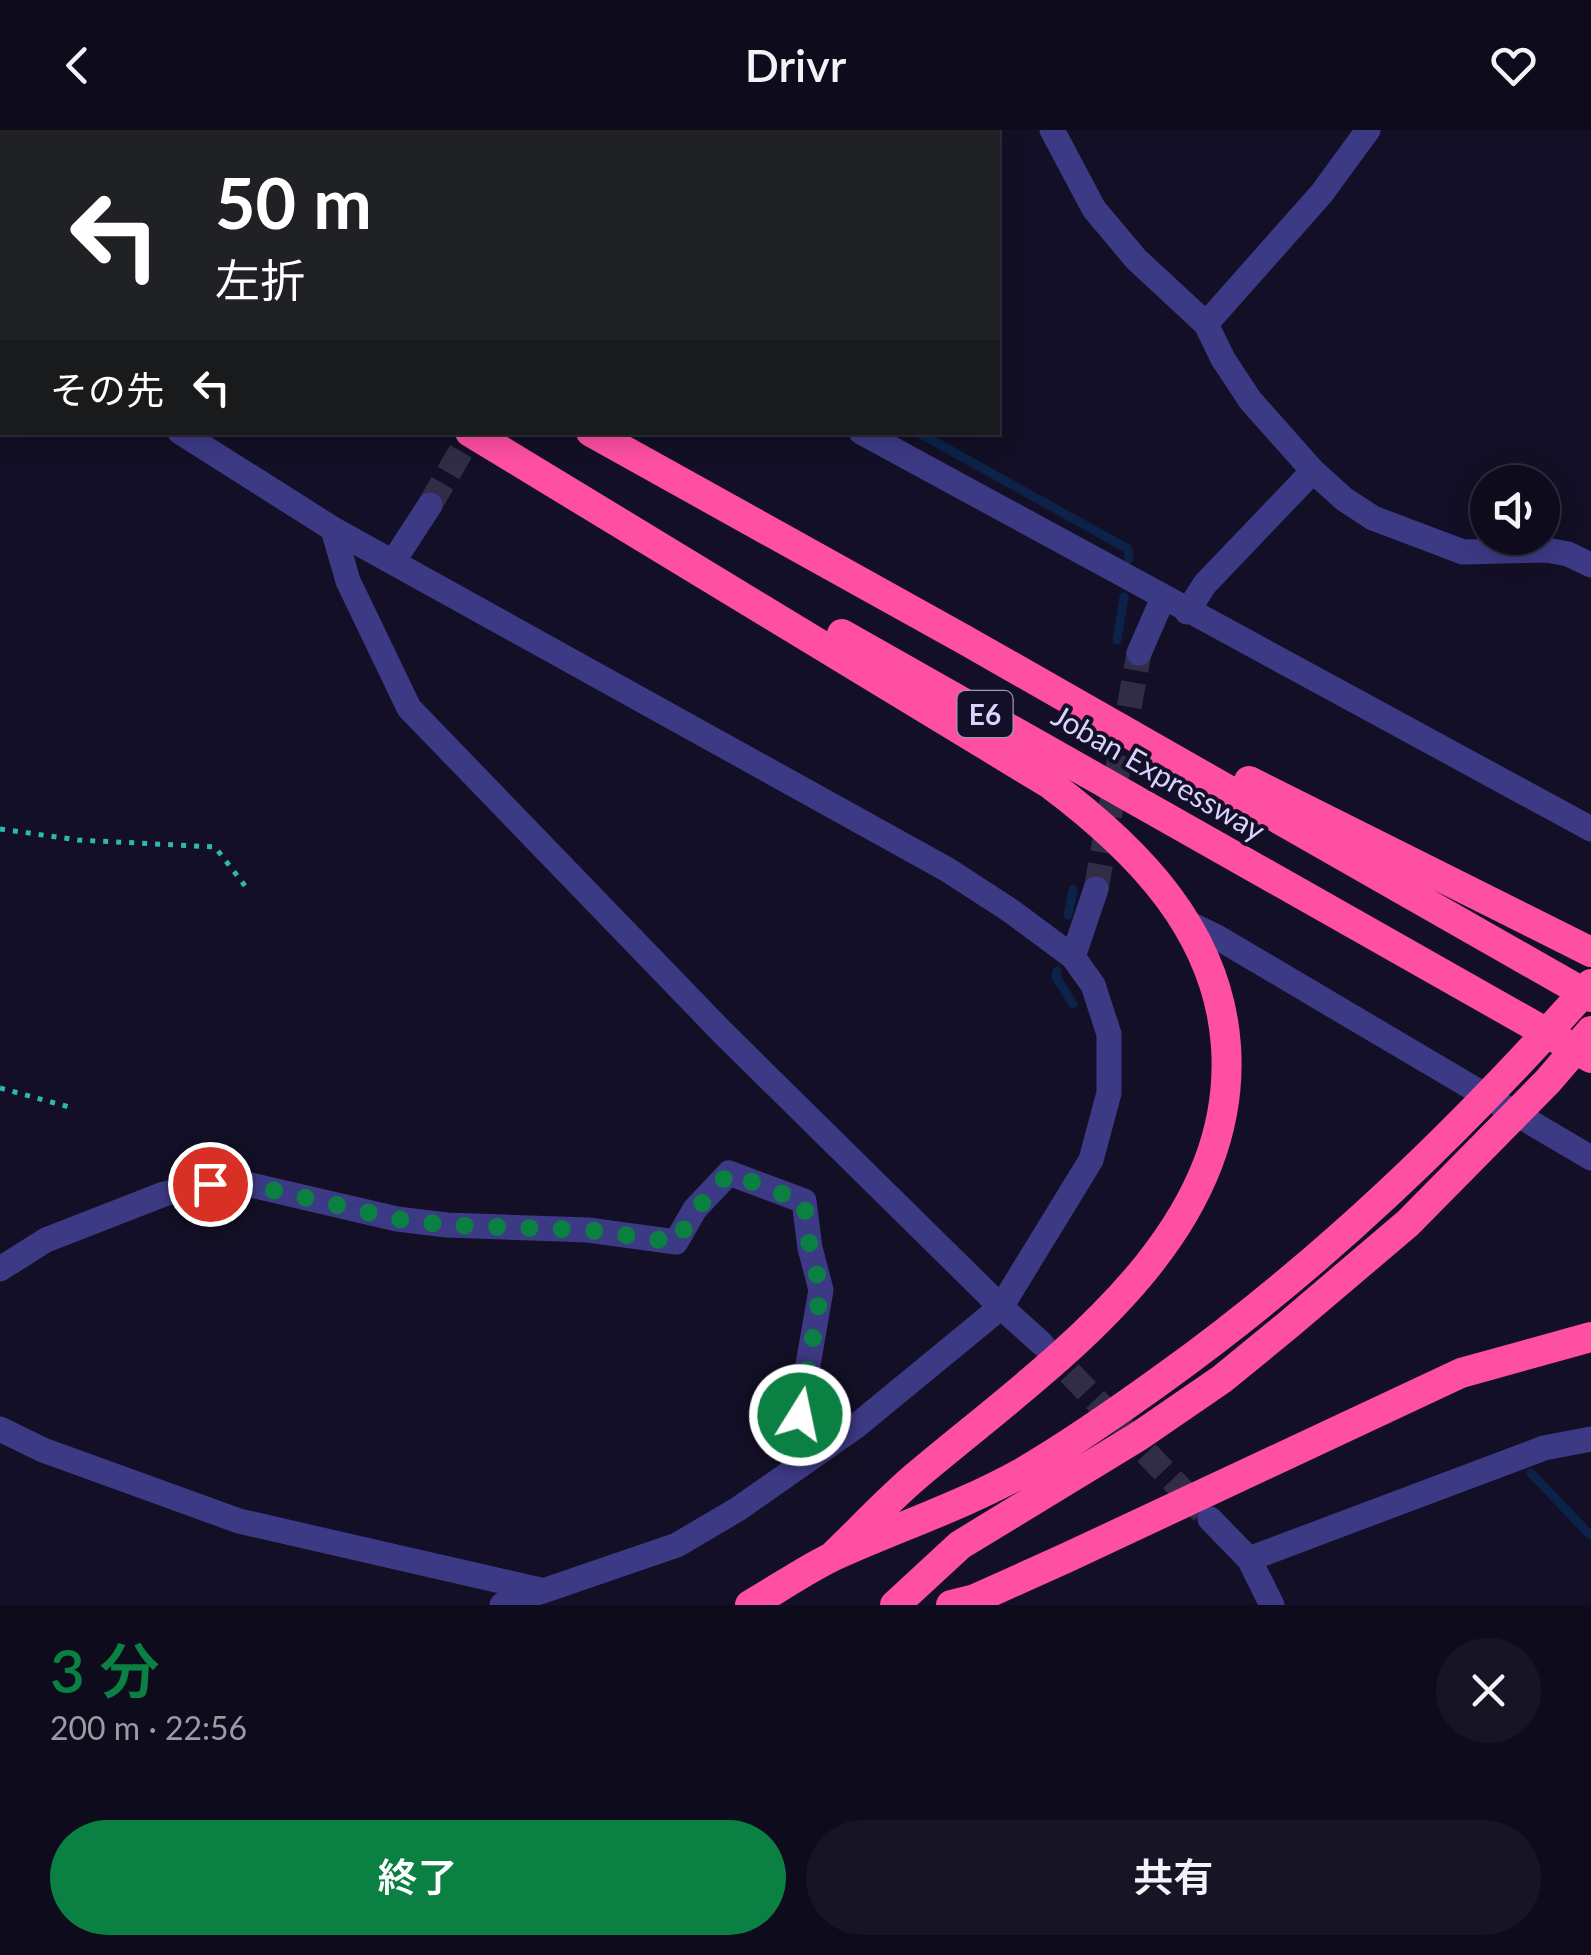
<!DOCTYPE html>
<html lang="ja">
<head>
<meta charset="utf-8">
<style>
	:root { --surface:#0e0b1c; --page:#171425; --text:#f1f3f6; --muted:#9b9ba3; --line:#2e2b3b; --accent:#0b8043 }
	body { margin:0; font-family:Lato,"Noto Sans JP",sans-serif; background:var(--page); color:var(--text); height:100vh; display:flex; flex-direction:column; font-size:38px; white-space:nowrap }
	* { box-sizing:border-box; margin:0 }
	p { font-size:32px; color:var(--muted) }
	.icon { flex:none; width:55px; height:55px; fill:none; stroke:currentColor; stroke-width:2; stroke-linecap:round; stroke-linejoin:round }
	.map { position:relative; height:1475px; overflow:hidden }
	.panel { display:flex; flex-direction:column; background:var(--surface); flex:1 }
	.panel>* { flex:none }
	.top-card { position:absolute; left:0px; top:0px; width:1000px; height:305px; box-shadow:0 5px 25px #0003,0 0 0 2px var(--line); background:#202124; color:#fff; overflow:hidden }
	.controls { position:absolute; left:1470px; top:335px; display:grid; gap:20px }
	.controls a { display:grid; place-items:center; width:90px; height:90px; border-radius:50%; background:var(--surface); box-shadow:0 5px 25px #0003,0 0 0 2px var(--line); font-size:50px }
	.pin { position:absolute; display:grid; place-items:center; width:85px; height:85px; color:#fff; margin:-42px; border:5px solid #fff; border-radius:50%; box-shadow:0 2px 10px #0007 }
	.me { position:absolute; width:110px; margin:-55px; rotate:10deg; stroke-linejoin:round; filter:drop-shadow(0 0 8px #0008) }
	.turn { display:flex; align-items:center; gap:35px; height:210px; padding:0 50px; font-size:45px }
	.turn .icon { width:130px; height:130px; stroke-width:2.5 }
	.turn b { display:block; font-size:70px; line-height:85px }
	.then { display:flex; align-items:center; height:95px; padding:0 50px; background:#0003; gap:20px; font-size:38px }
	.round { display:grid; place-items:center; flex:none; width:105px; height:105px; border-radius:52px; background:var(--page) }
	.overview { display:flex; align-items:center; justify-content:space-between; height:170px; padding:0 50px }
	h1 { font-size:60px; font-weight:600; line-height:75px; color:var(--accent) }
	.primary-button { display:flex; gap:20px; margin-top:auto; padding:20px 50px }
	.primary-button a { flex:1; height:115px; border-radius:60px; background:var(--accent); color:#fff; font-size:40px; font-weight:600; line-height:115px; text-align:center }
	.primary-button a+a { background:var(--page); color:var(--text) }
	header { display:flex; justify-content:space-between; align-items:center; height:130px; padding:0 50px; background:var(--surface); font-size:45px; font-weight:600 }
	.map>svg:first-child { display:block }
</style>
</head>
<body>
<header><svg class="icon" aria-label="back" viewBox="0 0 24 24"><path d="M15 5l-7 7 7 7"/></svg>Drivr<svg class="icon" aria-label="heart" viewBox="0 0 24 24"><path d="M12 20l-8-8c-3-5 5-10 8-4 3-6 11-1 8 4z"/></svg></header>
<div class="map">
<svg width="1591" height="1475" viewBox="0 0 1591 1475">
	<rect width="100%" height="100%" fill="#130f26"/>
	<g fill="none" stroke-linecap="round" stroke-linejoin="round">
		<path stroke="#0c2248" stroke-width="9" d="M366,0l4,2
			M917,302l211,117 1,10
			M1117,510l7,-43
			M1068,785l5,-26
			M1057,841l-1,6 17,27
			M1531,1343l60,63"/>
		<path stroke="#312d47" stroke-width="25" stroke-dasharray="25 12" stroke-linecap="butt" d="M430,375l42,-73
			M1096,759l43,-236
			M1044,1216l159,166"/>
		<path stroke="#2fb8b0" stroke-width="5" stroke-dasharray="5 8" stroke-linecap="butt" d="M597,0l3,2
			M0,699l78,11 137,7 34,44
			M0,958l73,20"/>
		<path stroke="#3d3a85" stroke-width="25" d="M305,0l5,2
			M1052,0l42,79 42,50 70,65
			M1368,0l-46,63 -116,131 17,35 27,41 63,71 31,28 29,19 90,34 84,-2 21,4 23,11
			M703,2l2,-2
			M0,190l2,1
			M180,302l153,97 615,341 63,41 62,46 20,28 16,49v59l-18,67 -90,147 40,36
			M861,302l730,397
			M333,399l15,52 61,127 314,325 278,274 -146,120 -117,82 -61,36 -175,60
			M393,432l37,-57
			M1187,482l18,-28 108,-113
			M1139,523l24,-55
			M1190,794l27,13 374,221
			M1073,827l23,-68
			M0,1139l46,-29 118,-46 46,-10 32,-1 155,36 50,6 141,5 88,12 19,-33 34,-36 75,28 6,47 11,42 -27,155 9,18
			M0,1299l43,21 196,71 301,69
			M1210,1389l39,40 295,-111 47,-9
			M1249,1429l23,46"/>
		<path stroke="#ff4fa3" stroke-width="30" d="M49,0l5,2
			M0,33l2,1
			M470,302l580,352c88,66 168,147 176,262 13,194 -180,320 -311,431 -29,25 -55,53 -82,79
			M591,302l374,208 626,357
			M842,504l749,424
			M1249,651l342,171
			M750,1475c28,-16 56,-36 86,-50 62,-28 126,-49 187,-83 50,-29 98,-63 145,-97 159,-115 293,-245 423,-391
			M895,1475l65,-60 179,-109 83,-57 66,-54 120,-102 140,-142 43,-50
			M951,1475l24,-6 91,-41 395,-185 130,-36"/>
	</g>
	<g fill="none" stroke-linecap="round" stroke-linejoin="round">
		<path stroke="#0b8043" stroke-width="18" stroke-dasharray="0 32.4" d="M210,1054l32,-1 155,36 50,6 141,5 88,12 20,-32 33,-37 75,29 6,46 11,42 -21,125"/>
	</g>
	<g text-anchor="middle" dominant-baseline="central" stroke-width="8" stroke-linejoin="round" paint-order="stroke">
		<rect fill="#130f26" stroke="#9e99be" stroke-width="2.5" x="957.5" y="561" width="55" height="46" rx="8"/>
		<g font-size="28" font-weight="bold" fill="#d9d4ff">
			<text x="985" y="584">E6</text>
		</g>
		<g font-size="30" fill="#d9d4ff" stroke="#130f26">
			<text transform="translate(1159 642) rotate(30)">Joban Expressway</text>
		</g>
	</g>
</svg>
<div class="controls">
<a><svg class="icon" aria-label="sound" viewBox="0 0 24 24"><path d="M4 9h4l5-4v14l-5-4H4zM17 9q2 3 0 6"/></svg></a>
</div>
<div class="pin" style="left:210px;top:1054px;background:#d93025"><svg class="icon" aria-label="arrive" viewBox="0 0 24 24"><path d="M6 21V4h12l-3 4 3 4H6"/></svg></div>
<svg class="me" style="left:800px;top:1285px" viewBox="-20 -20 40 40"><circle r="17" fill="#0b8043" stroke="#fff" stroke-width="3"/><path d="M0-11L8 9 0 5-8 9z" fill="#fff"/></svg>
<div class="top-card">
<div class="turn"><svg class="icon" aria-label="left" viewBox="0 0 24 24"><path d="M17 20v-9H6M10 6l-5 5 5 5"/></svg><div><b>50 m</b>左折</div></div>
<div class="then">その先<svg class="icon" aria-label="left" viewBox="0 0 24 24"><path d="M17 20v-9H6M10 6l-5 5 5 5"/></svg></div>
</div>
</div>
<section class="panel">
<div class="overview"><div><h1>3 分</h1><p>200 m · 22:56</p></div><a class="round"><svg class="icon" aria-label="close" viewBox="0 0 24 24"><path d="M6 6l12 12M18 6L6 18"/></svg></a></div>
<div class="primary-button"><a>終了</a><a>共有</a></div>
</section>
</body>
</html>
